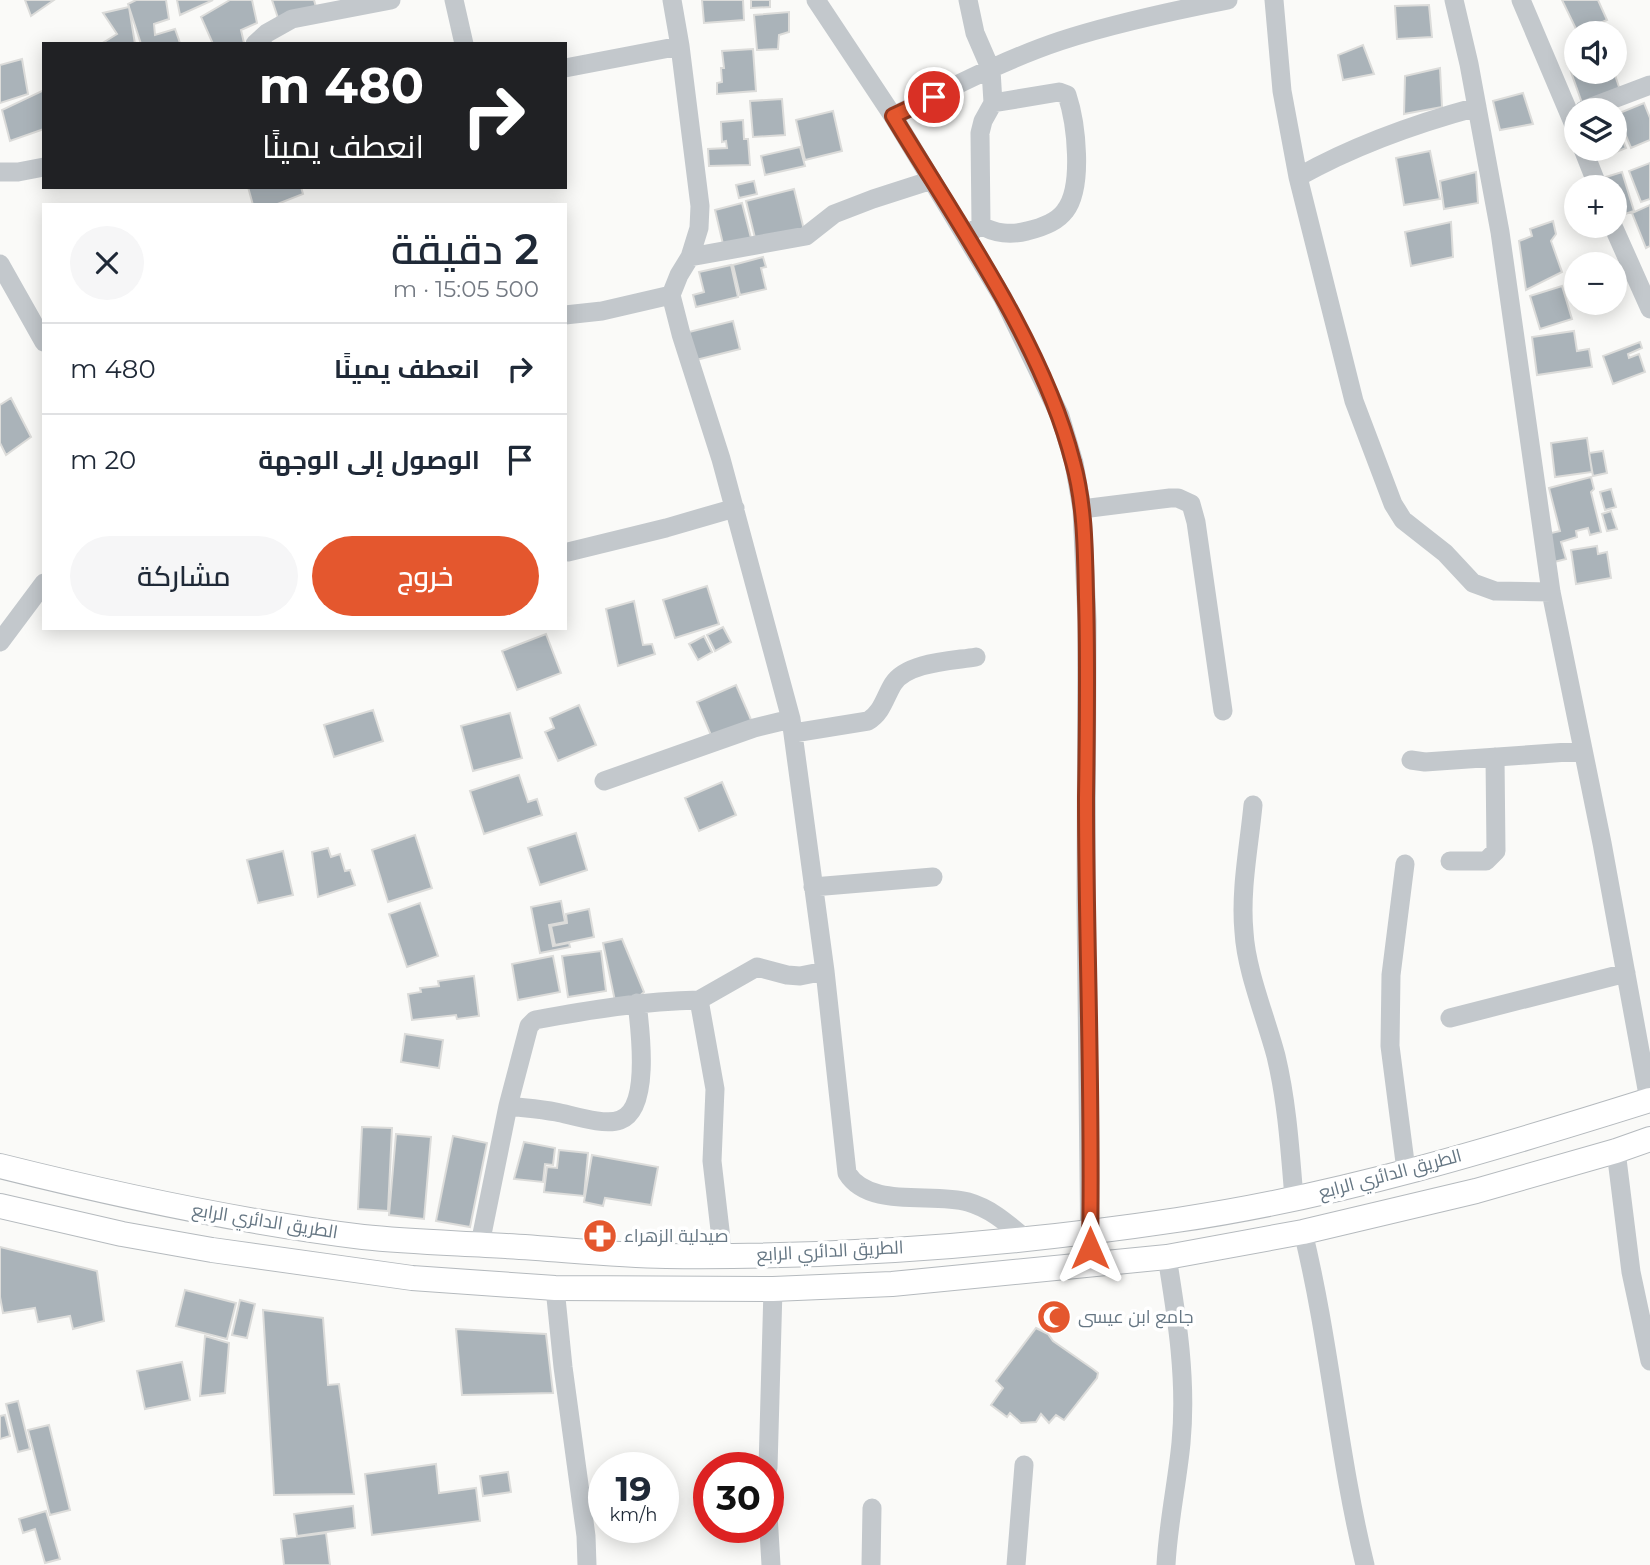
<!DOCTYPE html>
<html lang="ar">
<head>
<meta charset="utf-8">
<style>
	:root { --surface:#fff; --page:#f6f6f7; --text:#1f2937; --muted:#747a83; --line:#e0e1e3; --accent:#e4572e }
	body { margin:0; font-family:Montserrat,Cairo,sans-serif; background:var(--page); color:var(--text); direction:rtl; height:100vh; display:flex; flex-direction:column; font-size:26px; white-space:nowrap }
	* { box-sizing:border-box; margin:0 }
	p { font-size:23px; color:var(--muted) }
	.icon { flex:none; width:38px; height:38px; fill:none; stroke:currentColor; stroke-width:2; stroke-linecap:round; stroke-linejoin:round }
	.map { position:relative; flex:1; overflow:hidden; direction:ltr }
	.panel { position:absolute; left:42px; top:203px; width:525px; height:427px; display:flex; flex-direction:column; background:var(--surface); border-radius:0px; box-shadow:0 4px 18px #0003; direction:rtl }
	.panel>* { flex:none }
	.top-card { position:absolute; left:42px; top:42px; width:525px; height:147px; border-radius:0px; box-shadow:0 4px 18px #0003; direction:rtl; background:#202124; color:#fff; overflow:hidden }
	.controls { position:absolute; left:1564px; top:21px; display:grid; gap:14px }
	.controls a { display:grid; place-items:center; width:63px; height:63px; border-radius:50%; background:var(--surface); box-shadow:0 4px 18px #0003; font-size:35px }
	.speed { position:absolute; left:588px; top:1452px; display:flex; gap:14px; font-size:35px; font-weight:700; text-align:center }
	.speed>* { display:grid; place-content:center; width:91px; height:91px; border-radius:50%; background:var(--surface); box-shadow:0 4px 18px #0003; line-height:1 }
	.speed small { font-size:18px; font-weight:400 }
	.speed .limit { border:10px solid #d22; background:#fff; color:#111 }
	.pin { position:absolute; display:grid; place-items:center; width:60px; height:60px; color:#fff; margin:-30px; border:4px solid #fff; border-radius:50%; box-shadow:0 2px 7px #0007 }
	.me { position:absolute; width:77px; margin:-38px; rotate:0deg; stroke-linejoin:round; filter:drop-shadow(0 0 5px #0008) }
	.turn { display:flex; align-items:center; gap:24px; height:147px; padding:0 28px; font-size:32px }
	.turn .icon { width:91px; height:91px; stroke-width:2.5 }
	.turn b { display:block; font-size:49px; line-height:60px }
	.round { display:grid; place-items:center; flex:none; width:74px; height:74px; border-radius:37px; background:var(--page) }
	.headline { display:flex; align-items:center; justify-content:space-between; height:119px; padding:0 28px }
	h1 { font-size:42px; font-weight:600; line-height:52px }
	.action { display:flex; gap:14px; margin-top:auto; padding:14px 28px }
	.action a { flex:1; height:80px; border-radius:42px; background:var(--accent); color:#fff; font-size:28px; font-weight:600; line-height:80px; text-align:center }
	.action a+a { background:var(--page); color:var(--text) }
	ul { padding:0; list-style:none }
	li { display:flex; align-items:center; gap:21px; height:91px; padding:0 28px; border-top:2px solid var(--line) }
	li div { flex:1 }
	li b { display:block; font-size:26px }
	li em { font-style:normal }
	.map>svg:first-child { display:block }
</style>
</head>
<body>
<div class="map">
<svg width="1650" height="1565" viewBox="0 0 1650 1565">
	<rect width="100%" height="100%" fill="#fafaf8"/>
	<path fill="#aab3b9" stroke="#dcdcda" stroke-width="2" d="M25,0h29l-23,16z
		M136,0h30l3,19 -15,5 1,11 20,-6 5,14 -39,1 -13,-40z
		M177,0h36l-33,15z
		M230,0h22l5,23 -16,7 3,13 -31,1 -12,-27z
		M272,0h42l2,7 -37,14z
		M702,0h41l1,20 -40,3z
		M751,0h19v7l-19,1z
		M1562,0h36l9,20 -29,13z
		M1429,5l3,32 -35,2 -2,-33z
		M129,7l6,37h-34l16,-10 -14,-21z
		M789,12v20l-10,3 -1,14 -21,1 -3,-35z
		M1363,45l11,29 -31,6 -5,-25z
		M753,49l3,42 -39,3v-11l5,-1 -1,-14h3l-2,-17z
		M1577,55v17h37l6,18 -38,13 -16,-45z
		M22,59l6,35 -28,9v-38z
		M1440,68l2,39 -38,7 1,-38z
		M44,90v39l-34,12 -8,-31z
		M1523,93l10,31 -33,6 -7,-29z
		M782,99l3,36 -32,2 -3,-36z
		M1644,103l6,15v22l-19,8 -14,-34z
		M833,111l9,40 -37,9 -9,-40z
		M743,120l1,19h4l2,26 -41,1 -1,-17 19,-1 -1,-7 -4,1 -1,-20z
		M1615,123l11,25 -27,11 -4,-10h20z
		M800,147l5,19 -40,9 -4,-19z
		M1430,151l10,48 -36,6 -8,-47z
		M1650,163v36l-9,3 -12,-31z
		M1476,172l2,31 -34,6 -4,-28z
		M1622,172l12,39 -15,5 -4,-12v-17h-9l-3,-9z
		M754,181l3,13 -18,4 -3,-13z
		M248,187h53l2,7 -28,11h-22z
		M794,189l10,41 -48,12 -10,-41z
		M742,203l9,35 -28,6 -8,-34z
		M1650,205v41l-4,2 -14,-35z
		M1553,221l3,13 -5,7 11,31 -36,18 -7,-49 13,-5 -2,-7z
		M1451,222l2,35 -42,9 -6,-34z
		M763,257l3,10 -5,1 5,21 -26,6 -7,-30z
		M731,265l7,32 -42,10 -3,-12 11,-3 -5,-20z
		M1562,286l10,33 -32,10 -10,-33z
		M733,321l7,28 -44,11 -7,-28z
		M1574,331l3,20 12,-2 3,18 -55,8 -5,-38z
		M1640,342l2,6 -14,6 1,4 10,-4 6,18 -32,12 -10,-28z
		M11,398l20,39 -25,18 -6,-12v-38z
		M1587,438l5,34 -37,5 -4,-34z
		M1603,451l4,22 -14,3 -4,-23z
		M1591,477l3,12 -3,3 10,40 -11,3 -2,-7 -12,3 1,6 -16,5 5,17 -12,3 -7,-28 13,-3 -11,-43z
		M1611,489l5,18 -11,3 -5,-18z
		M1611,511l6,18 -10,2 -5,-17z
		M1597,546l1,8 9,-2 4,26 -35,6 -5,-34z
		M707,586l12,38 -44,14 -12,-38z
		M634,601l9,44 9,-1 3,10 -37,12 -12,-57z
		M723,627l8,15 -16,9 -8,-16z
		M546,634l15,39 -44,17 -15,-39z
		M704,636l8,16 -14,8 -9,-16z
		M736,685l16,37 -39,18 -16,-38z
		M579,705l17,40 -38,16 -13,-29 9,-4 -4,-10z
		M373,710l10,31 -49,16 -10,-32z
		M510,713l12,45 -49,13 -12,-45z
		M519,775l9,27 9,-3 5,16 -58,19 -14,-43z
		M722,782l14,33 -37,16 -14,-33z
		M576,833l11,37 -47,15 -12,-37z
		M415,835l17,53 -44,14 -16,-52z
		M328,848l3,9 9,-3 5,17 5,-1 5,15 -37,12 -6,-45z
		M283,851l10,44 -35,8 -11,-43z
		M561,901l4,21 -16,3 4,21 16,-3 1,4 -30,6 -9,-46z
		M420,903l18,53 -31,11 -18,-53z
		M589,909l5,28 -39,8 -4,-19 16,-3 -1,-9z
		M622,939l22,53 -10,9h-19l-12,-58z
		M601,951l5,40 -38,6 -6,-41z
		M553,956l7,36 -42,8 -6,-36z
		M474,976l5,40 -22,3 -1,-4 -44,5 -4,-26 13,-2 -1,-4 19,-2 -1,-5z
		M405,1034l38,6 -4,28 -38,-6z
		M362,1127l30,1 -4,83 -30,-2z
		M396,1134l35,3 -7,82 -35,-4z
		M453,1136l34,7 -17,84 -34,-6z
		M524,1142l31,6 -2,17 -8,-1 -2,18 -29,-3z
		M559,1150l29,3 -4,43 -40,-4 3,-25 10,1z
		M592,1155l66,12 -7,38 -46,-7 -2,8 -19,-4z
		M0,1247l97,24 7,50 -31,8 -3,-13 -32,6 -3,-14 -32,5 -3,-16z
		M185,1290l51,13 -9,36 -51,-13z
		M240,1300l15,4 -8,34 -15,-3z
		M263,1310l60,8 5,67 11,-1 15,110 -80,1z
		M1036,1328l12,6 5,7 40,28 5,4 -1,5 -33,42 -8,-5 -7,8 -8,-9 -5,8 -15,1 -11,-10 -3,4 -16,-12 12,-17 -7,-7z
		M456,1329l90,5 7,59 -91,2z
		M205,1336l24,7 -4,50 -25,3z
		M182,1362l8,38 -45,9 -8,-38z
		M18,1401l12,48 -12,3 -12,-48z
		M5,1415l5,21 -10,3v-23z
		M49,1425l21,85 -20,5 -22,-85z
		M436,1464l3,29 37,-5 4,33 -108,14 -7,-61z
		M508,1472l3,20 -28,4 -3,-20z
		M353,1506l2,22 -58,8 -3,-22z
		M46,1511l14,48 -15,4 -10,-34 -12,4 -4,-14z
		M326,1533l4,32h-46l-3,-26z"/>
	<g fill="none" stroke-linecap="round" stroke-linejoin="round">
		<g stroke="#b5babe" stroke-width="26">
			<path id="major" d="M0,1166c120,30 240,56 363,71 47,5 96,6 143,9 53,3 107,9 160,10 170,2 343,-11 511,-36 159,-23 320,-72 473,-120
				M0,1206l122,28 90,16 200,28 143,10 218,1 119,-5 275,-27 136,-25 173,-41 140,-40 34,-12"/>
		</g>
		<path stroke="#c3c8cc" stroke-width="19" d="M454,0l10,44
			M672,0l8,46 20,160 -1,22 -9,29 -11,18 -8,20 10,39 40,125 70,260 34,252 22,202c22,36 85,19 121,29 24,7 40,22 59,38
			M816,0l77,116 110,182 57,118 14,47 8,46 5,111 -1,282 4,363
			M968,0l7,33 16,37 2,33 -10,18 -3,12 1,92 -10,7
			M1274,0l8,91 16,86 56,224 39,103 10,16 42,33 28,30 22,8 56,1
			M1454,0l15,64 31,168 51,360 51,251 47,257
			M1521,0l56,132
			M255,44l12,-11 25,-14 99,-19
			M565,68l115,-22
			M1584,110l66,-25
			M893,116c54,-26 110,-56 167,-75 55,-18 112,-30 168,-41
			M1583,149l15,38
			M0,172h18l26,-5
			M1298,177c57,-32 116,-53 179,-70
			M981,225c13,9 31,10 46,6 13,-3 30,-9 38,-20 19,-24 11,-89 2,-116l-8,-3 -66,11
			M1613,226l37,83
			M690,257l116,-21 28,-22 39,-15 59,-19
			M0,264l44,78
			M565,315l37,-4 69,-16
			M1082,509l88,-11h8l13,6 5,18 27,189
			M568,552l98,-24 69,-20
			M0,642l44,-59
			M794,733l74,-12c14,-8 17,-24 25,-37 14,-22 59,-23 83,-27
			M1411,760l14,2 158,-11
			M604,781l150,-53 37,-9
			M1253,805c-4,42 -13,86 -9,127 2,38 22,86 32,124 11,46 14,94 18,142
			M1450,861h36l10,-10 -1,-94
			M1405,864l-14,111 -1,71 16,124
			M813,887l120,-10
			M1450,1018l176,-45
			M508,1106c16,2 32,3 48,6 16,3 48,14 64,8 31,-11 20,-92 17,-117
			M1616,1151l15,121 19,89
			M1303,1232c27,110 35,223 62,333
			M480,1244l28,-138 21,-80 6,-6c54,-10 108,-19 164,-20
			M723,1256l-11,-95 3,-72 -16,-89 58,-33 30,8 13,1 25,-5
			M555,1288l8,79 23,169 1,29
			M768,1468l5,-179
			M768,1514l3,51
			M871,1565l1,-57
			M1016,1565l8,-100
			M1166,1565c2,-41 11,-81 15,-122 6,-63 -4,-125 -14,-186"/>
		<use href="#major" stroke="#fff" stroke-width="24"/>
	</g>
	<g fill="none" stroke-linecap="round" stroke-linejoin="round">
		<g stroke="#94391e" stroke-width="18">
			<path id="route" d="M934,97l-41,19c63,105 150,227 180,346 12,43 12,90 13,135 2,67 1,134 0,201 0,150 7,300 4,450"/>
		</g>
		<use href="#route" stroke="#e4572e" stroke-width="12"/>
	</g>
	<defs>
		<g id="pharmacy-disc" transform="scale(1.75)"><circle r="9.5" fill="#e4572e" stroke="#fff"/><path d="M-2-6h4v4h4v4h-4v4h-4v-4h-4v-4h4Z" fill="#fff"/></g>
		<g id="mosque-disc" transform="scale(1.75)"><circle r="9.5" fill="#e4572e" stroke="#fff"/><path d="M3.5-4.9A6 6 0 1 0 3.5 4.9A5 5 0 1 1 3.5-4.9Z" fill="#fff"/></g>
	</defs>
	<g fill-rule="evenodd">
		<use href="#pharmacy-disc" x="600" y="1236"/>
		<use href="#mosque-disc" x="1054" y="1317"/>
	</g>
	<g text-anchor="middle" dominant-baseline="central" stroke-width="7" stroke-linejoin="round" paint-order="stroke">
		<g font-size="18" fill="#657683" stroke="#fff">
			<text transform="translate(1390 1174) rotate(-15)">الطريق الدائري الرابع</text>
			<text transform="translate(265 1221) rotate(9)">الطريق الدائري الرابع</text>
			<text transform="translate(830 1251) rotate(-3)">الطريق الدائري الرابع</text>
		</g>
		<g font-size="18" fill="#657683" stroke="#fff" text-anchor="start">
			<text x="624" y="1236">صيدلية الزهراء</text>
			<text x="1078" y="1317">جامع ابن عيسى</text>
		</g>
	</g>
</svg>
<div class="controls">
<a><svg class="icon" aria-label="sound" viewBox="0 0 24 24"><path d="M4 9h4l5-4v14l-5-4H4zM17 9q2 3 0 6"/></svg></a>
<a><svg class="icon" aria-label="layers" viewBox="0 0 24 24"><path d="M12 4l9 5-9 5-9-5zM3 14l9 5 9-5"/></svg></a>
<a>+</a>
<a>−</a>
</div>
<div class="speed"><div>19<small>km/h</small></div><div class="limit">30</div></div>
<div class="pin" style="left:934px;top:97px;background:#d93025"><svg class="icon" aria-label="arrive" viewBox="0 0 24 24"><path d="M6 21V4h12l-3 4 3 4H6"/></svg></div>
<svg class="me" style="left:1090px;top:1248px" viewBox="-20 -20 40 40"><path d="M0-17L14 15 0 8-14 15z" fill="#e4572e" stroke="#fff" stroke-width="4"/></svg>
<div class="top-card">
<div class="turn"><svg class="icon" aria-label="right" viewBox="0 0 24 24"><path d="M7 20v-9h11M14 6l5 5-5 5"/></svg><div><b>480 m</b>انعطف يمينًا</div></div>
</div>
<section class="panel">
<div class="headline"><div><h1>2 دقيقة</h1><p>500 m · 15:05</p></div><a class="round"><svg class="icon" aria-label="close" viewBox="0 0 24 24"><path d="M6 6l12 12M18 6L6 18"/></svg></a></div>
<ul>
<li><svg class="icon" aria-label="right" viewBox="0 0 24 24"><path d="M7 20v-9h11M14 6l5 5-5 5"/></svg><div><b>انعطف يمينًا</b></div><em>480 m</em></li>
<li><svg class="icon" aria-label="arrive" viewBox="0 0 24 24"><path d="M6 21V4h12l-3 4 3 4H6"/></svg><div><b>الوصول إلى الوجهة</b></div><em>20 m</em></li>
</ul>
<div class="action"><a>خروج</a><a>مشاركة</a></div>
</section>
</div>
</body>
</html>
